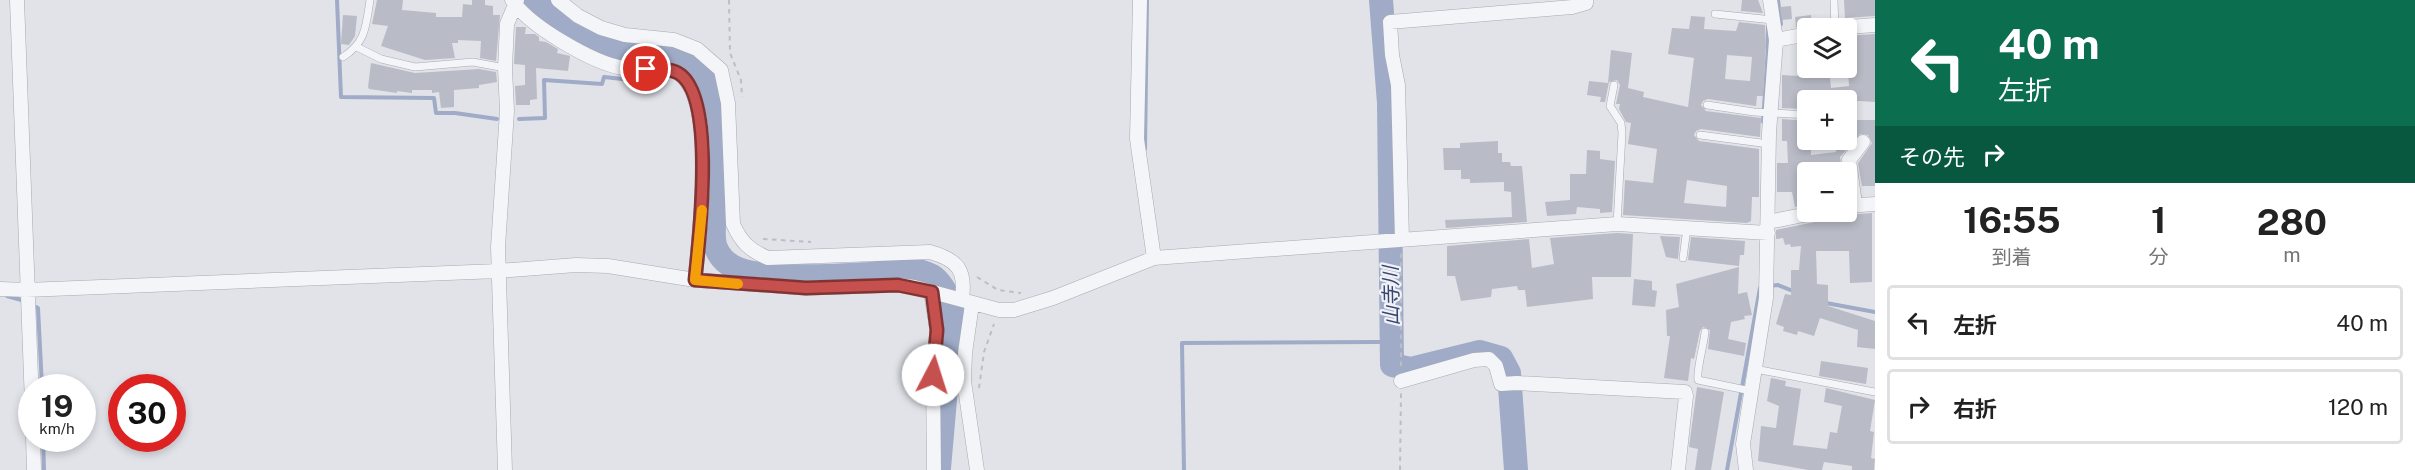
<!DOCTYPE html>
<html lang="ja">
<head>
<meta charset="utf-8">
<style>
	:root { --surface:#fff; --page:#f6f6f6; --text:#222; --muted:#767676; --line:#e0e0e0 }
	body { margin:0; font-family:"Public Sans","Noto Sans JP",sans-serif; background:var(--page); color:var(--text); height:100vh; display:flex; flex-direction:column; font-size:22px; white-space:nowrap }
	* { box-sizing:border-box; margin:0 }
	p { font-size:20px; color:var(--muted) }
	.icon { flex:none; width:33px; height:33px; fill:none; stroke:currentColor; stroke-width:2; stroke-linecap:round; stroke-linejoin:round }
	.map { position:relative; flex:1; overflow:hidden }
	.sheet { display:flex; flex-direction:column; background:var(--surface); width:540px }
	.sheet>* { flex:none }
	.banner { background:#0b6e4f; color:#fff; overflow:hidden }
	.tools { position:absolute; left:1797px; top:18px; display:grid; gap:12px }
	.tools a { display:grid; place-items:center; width:60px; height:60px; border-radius:6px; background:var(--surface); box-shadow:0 3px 9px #0003; font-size:30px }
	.speed { position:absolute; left:18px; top:374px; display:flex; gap:12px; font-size:30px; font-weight:700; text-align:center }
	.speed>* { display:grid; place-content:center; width:78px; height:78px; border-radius:50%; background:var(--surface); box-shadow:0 3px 9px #0003; line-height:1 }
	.speed small { font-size:15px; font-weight:400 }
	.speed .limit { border:9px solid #d22; background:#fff; color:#111 }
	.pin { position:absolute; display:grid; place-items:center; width:51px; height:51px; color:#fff; margin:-26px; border:3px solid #fff; border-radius:50%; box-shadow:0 2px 6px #0007 }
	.me { position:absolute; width:66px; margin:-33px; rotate:5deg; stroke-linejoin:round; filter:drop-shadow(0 0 4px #0008) }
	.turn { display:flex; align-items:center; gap:21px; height:126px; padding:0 24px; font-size:27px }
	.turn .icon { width:78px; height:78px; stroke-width:2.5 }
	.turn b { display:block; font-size:42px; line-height:51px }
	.then { display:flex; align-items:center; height:57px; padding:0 24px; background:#0003; gap:12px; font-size:22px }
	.eta { display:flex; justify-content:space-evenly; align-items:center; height:102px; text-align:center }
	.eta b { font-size:36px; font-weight:700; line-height:42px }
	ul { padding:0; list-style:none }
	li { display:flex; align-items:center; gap:18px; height:75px; margin:0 12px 9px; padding:0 12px; border:3px solid var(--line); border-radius:6px }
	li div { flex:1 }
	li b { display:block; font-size:22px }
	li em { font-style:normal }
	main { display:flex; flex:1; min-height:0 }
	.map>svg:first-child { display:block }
</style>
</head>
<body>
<main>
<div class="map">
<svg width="1875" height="470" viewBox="0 0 1875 470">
	<rect width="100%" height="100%" fill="#e1e3e9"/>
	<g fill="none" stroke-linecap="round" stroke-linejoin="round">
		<path stroke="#9fabc7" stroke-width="4" d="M337,0l4,97 93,1 2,15h19l42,6
			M1778,0l3,24h-3
			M519,119l26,-1 -1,-38 58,4 2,-7 55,6
			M1763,122l5,-74v-21
			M1145,149l2,-149
			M1769,286l9,-1 15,6
			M7,296l18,5
			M1826,303l49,9
			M32,305l6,3 4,79
			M43,438l1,32
			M1184,470l-2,-127 197,-1
			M1727,470l33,-182"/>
		<path stroke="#9fabc7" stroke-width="24" d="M534,0c16,18 35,34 58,43 39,13 98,-5 115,43 10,30 12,68 11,99 -1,17 -8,48 -2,63 4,10 12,17 22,21 29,11 99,7 131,5 20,-2 44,-9 63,2 10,6 17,22 21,33l-14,159
			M1381,0l8,103 3,262 19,4 69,-17 21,6 8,15 7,97"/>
	</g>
	<path fill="#b9bcc6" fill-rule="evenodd" d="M377,0h26l-1,10 34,3v4h26l1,-13 9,1v-5h13v5l8,1v9h7l-4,46 -16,-3 1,-17 -23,-1v3h-6l3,15 -30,2 -44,-14 7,-20 -16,-2z
		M1742,0h16l5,13 -22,-2z
		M1844,0h31v16l-30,2z
		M1791,6l1,13 -10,1 -2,-13z
		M343,15l14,1 -2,20 -6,9 -8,-1z
		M1811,15l1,11 -16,1 -1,-10z
		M1691,16l14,1 -1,12 32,2 3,-9 26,3 1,21 -3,50h-6l-1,10 -48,-7 -5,2 -2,4 5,6 55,7 -1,19 -59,-8 -5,2 -2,4 5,6 60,8v48h-7l-1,24 -4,2 -124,-8 2,-35 28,3 4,-34 -29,-5 3,-21 -5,-1 -7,-13 1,-5h-4l4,-19 -3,-5 -8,2 -4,20h-5l1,-5 -14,-2 2,-14 19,2 3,-33 21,3 -4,35 16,4 -1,5 45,10 6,-49 -26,-4 4,-26 17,1zM1727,55l25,2 -2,24 -25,-2zM1687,180l40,6 -1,21 -42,-4z
		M516,27h10l-1,7h10l4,3v4l7,1 12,7 -1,4 13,3 -2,15 -32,-3 1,31 -7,1v5h-14l-1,-19 10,-1v-20l-11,-1z
		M1875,34v68l-66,-4v2h-8l-1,9 -18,-1v-33l16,1v-8h31l2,20 18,-2 -3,-50z
		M371,63l44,10 64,-4 17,3 1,10 -18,3v3l-25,2v17l-13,1 -2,-16 -7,1v-3h-20v3l-15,-2v2l-28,-4 -1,-2z
		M1782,119l26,2v19h3v15l25,-3 -1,-12h11v-20h29v66h-13l-4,-23 14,-20 -4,-8 -8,-1 -20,23 2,15h-34v33l-13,2 -3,-15h-15v-29h11l-1,-22h-5z
		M1498,141v12h4v9h8l1,4h11l5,56 -81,6 -1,-8 67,-3 -1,-25 -7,-1v-9l-34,1v-4h-9v-9h-17l-1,-22h17v-5z
		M1587,150l13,1v8l15,2 -3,51 -12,1v-4l-23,-2 -1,7 -29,2 -2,-14 25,-2v-26h16z
		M1840,212l8,3 24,-2v69l-22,1 -1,-32h-33l1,33 11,1v21l47,15v28l-18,-2 1,-17 -38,-12 -6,18 -16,-5 -1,4 -14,-4 1,-4 -8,-3 9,-30 6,1v-25h8l2,-24 -10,1 -1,-3 -5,1 -2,-7 -7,1v-9l44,-9 7,-6z
		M1617,233l16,1 -2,43h-39l1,22 -66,8 -2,-17h-7l-1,-4 -25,3 -1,8 -30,4 -6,-25h-8v-30l82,-7 3,29 22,-4 -4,-26z
		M1660,236l20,1 -2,22 -12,-2z
		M1691,237l54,4 -1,14h-4l-1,11 -51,-6z
		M1739,267l-1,27 9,-2 5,23 -8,1 1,3 -14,3 -3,17 18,4 -2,13 -36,-7 2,-19 -7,-3 -3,4 -6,28 -3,-1 -3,23 -24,-3 6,-42h-3l-1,-26 13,-3 -3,-23z
		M1634,279l18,2v9l5,1 -2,16 -23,-2z
		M1821,361l47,7 -2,16 -47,-8z
		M1771,378l15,3 -1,5 16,3 -8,56 34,4 3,-17 7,1 5,-27 -18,-4 2,-14 49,12 -5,31 4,1 -3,26 4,1 -1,11h-22v-4l-28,-4 -2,8h-14l-50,-9 3,-35 15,2 3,-22 -12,-5z
		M1697,387l27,5 -13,78h-16l3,-21 -9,-2z"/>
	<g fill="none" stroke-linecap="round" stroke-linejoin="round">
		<g stroke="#a7a9b3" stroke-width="8">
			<path id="lane" d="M1834,0l1,28
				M1715,14l58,6
				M357,47l24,12 34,8 58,-5 32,6
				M343,57c23,-15 23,-31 27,-57
				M1614,85l-4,21 11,17 1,10 -5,91
				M1707,105l47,7 54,3
				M1700,135l69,9
				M1683,258l4,-30
				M1705,332c-1,12 -9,40 -7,48l53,11
				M1755,369l120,23"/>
		</g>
		<g stroke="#a7a9b3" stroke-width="15">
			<path id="street" d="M17,0l15,404
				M512,0c17,26 81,63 111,68 17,3 45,-5 58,7 36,32 18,160 14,205
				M558,0l20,16 23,12 24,7 49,5 23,9 24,21 7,33 5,121c8,18 16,26 35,34l162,-6c28,8 36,18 32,47
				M1140,0l-3,139 17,119
				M1835,28l40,-3
				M1776,40l32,-6
				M1855,204l-6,-44 14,-18
				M1847,206l28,-2
				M1768,222l50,-10
				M1402,240l-4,-155 -6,-30 -2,-33 182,-15 14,-4v-3
				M0,289l26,1 472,-19 78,-6 32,1 87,14 111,8 92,-3 16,2 85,23h15l39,-12 101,-40 463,-34 151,9
				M931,292l6,38 -4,45 1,95
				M972,304l-7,49 -1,28 13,89
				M1401,381l73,-21 15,-1 7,7 5,18 16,-1 168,9 1,4 -8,74
				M33,438l1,32
				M505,470l-7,-223 9,-136 -2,-43 2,-44 10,-24
				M1746,470l-3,-26 23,-146 3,-165 7,-93 -6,-40"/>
		</g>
		<path stroke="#bcbec4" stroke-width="2" stroke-dasharray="4.5 4.5" stroke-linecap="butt" d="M729,0l1,53 11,27 1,17
			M763,239l48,3
			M977,277l21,13 23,3
			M1401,366v-114
			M979,388l5,-36 10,-28
			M1400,470l1,-77"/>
		<use href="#lane" stroke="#f4f5f8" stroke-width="7"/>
		<use href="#street" stroke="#f4f5f8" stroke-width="14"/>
	</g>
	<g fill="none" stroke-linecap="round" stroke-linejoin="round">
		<g stroke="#813433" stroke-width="15">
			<path id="route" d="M646,69c11,0 23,-1 32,4 39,22 21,167 17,207l111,8 92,-3 34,7 5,38 -4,45"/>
		</g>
		<use href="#route" stroke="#c6504e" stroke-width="10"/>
		<path stroke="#f59e0b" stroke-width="10" d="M702,210l-7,70 43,4"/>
	</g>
	<g text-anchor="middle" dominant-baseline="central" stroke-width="4.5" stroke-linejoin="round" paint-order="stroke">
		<g font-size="20" font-style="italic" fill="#374771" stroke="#f1f2f7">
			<text transform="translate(1391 296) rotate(-91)">山寺川</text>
		</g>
	</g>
</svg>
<div class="tools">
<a><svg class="icon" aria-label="layers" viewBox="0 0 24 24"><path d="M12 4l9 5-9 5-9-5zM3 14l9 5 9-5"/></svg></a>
<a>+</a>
<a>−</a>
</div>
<div class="speed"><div>19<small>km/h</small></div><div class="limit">30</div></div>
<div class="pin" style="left:646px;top:69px;background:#d93025"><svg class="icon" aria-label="arrive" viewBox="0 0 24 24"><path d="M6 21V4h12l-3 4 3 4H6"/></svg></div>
<svg class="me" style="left:933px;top:375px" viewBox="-20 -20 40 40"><circle r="19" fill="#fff"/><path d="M0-13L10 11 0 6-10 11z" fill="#c6504e"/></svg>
</div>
<section class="sheet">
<div class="banner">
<div class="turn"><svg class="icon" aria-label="left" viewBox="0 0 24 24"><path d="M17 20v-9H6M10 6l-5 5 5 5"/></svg><div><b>40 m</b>左折</div></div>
<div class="then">その先<svg class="icon" aria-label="right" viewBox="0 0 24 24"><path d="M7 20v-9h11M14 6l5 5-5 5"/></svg></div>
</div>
<div class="eta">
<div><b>16:55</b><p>到着</p></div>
<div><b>1</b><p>分</p></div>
<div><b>280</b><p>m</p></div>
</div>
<ul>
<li><svg class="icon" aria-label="left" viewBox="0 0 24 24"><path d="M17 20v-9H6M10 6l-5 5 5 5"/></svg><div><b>左折</b></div><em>40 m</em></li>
<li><svg class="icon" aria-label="right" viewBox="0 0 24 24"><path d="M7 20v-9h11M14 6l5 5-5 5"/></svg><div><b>右折</b></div><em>120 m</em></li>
</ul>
</section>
</main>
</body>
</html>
